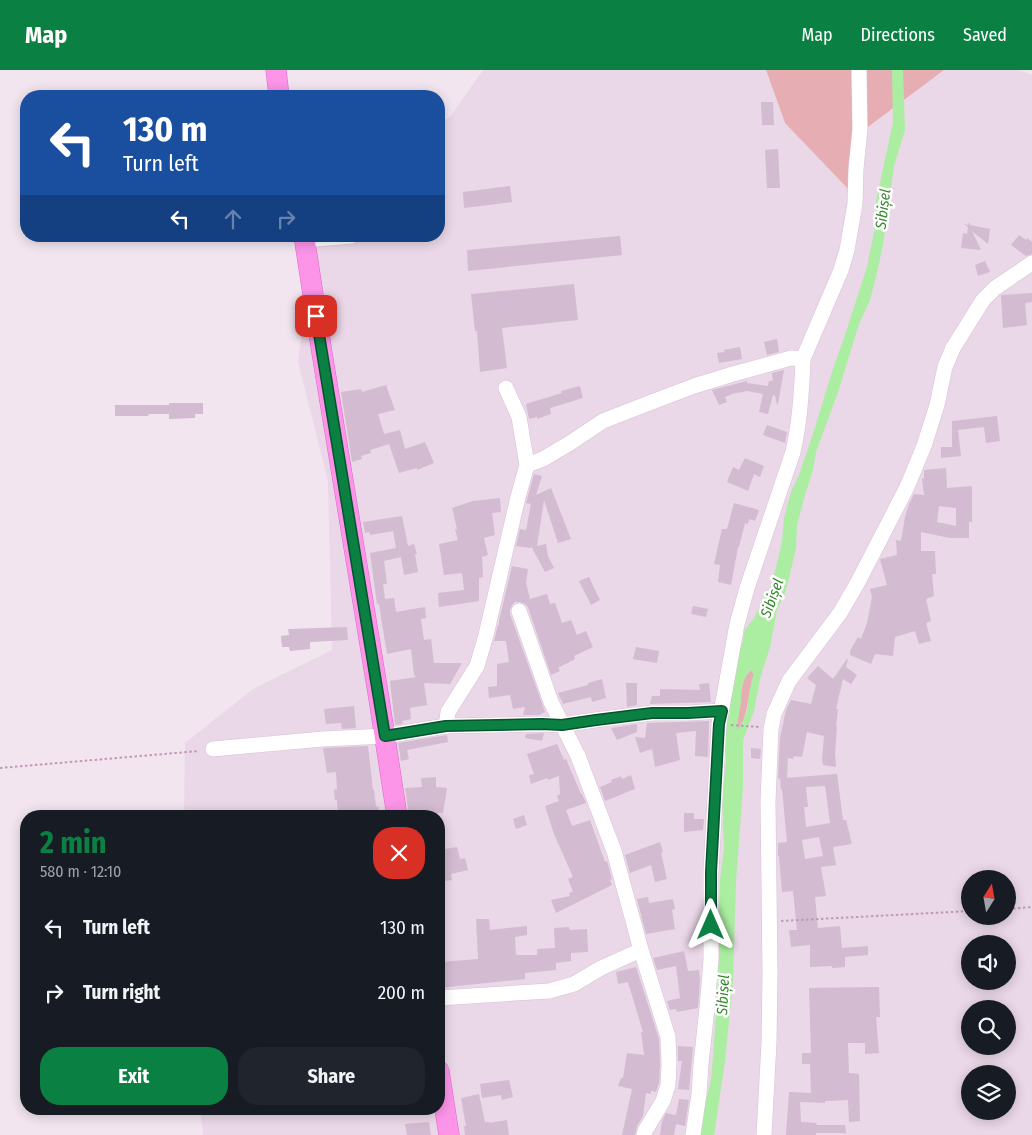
<!DOCTYPE html>
<html lang="en">
<head>
<meta charset="utf-8">
<style>
	:root { --surface:#171b24; --page:#20242c; --text:#f1f3f6; --muted:#9ea1a6; --accent:#0b8043 }
	body { margin:0; font-family:"Fira Sans Condensed",sans-serif; background:var(--page); color:var(--text); height:100vh; display:flex; flex-direction:column; font-size:19px; white-space:nowrap }
	* { box-sizing:border-box; margin:0 }
	p { font-size:16px; color:var(--muted) }
	.icon { flex:none; width:28px; height:28px; fill:none; stroke:currentColor; stroke-width:2; stroke-linecap:round; stroke-linejoin:round }
	.map { position:relative; flex:1; overflow:hidden }
	.panel { position:absolute; left:20px; top:740px; width:425px; height:305px; display:flex; flex-direction:column; background:var(--surface); border-radius:20px; box-shadow:0 2px 12px #0003 }
	.panel>* { flex:none }
	.hud { position:absolute; left:20px; top:20px; width:425px; height:152px; border-radius:20px; box-shadow:0 2px 12px #0003; background:#1a4fa0; color:#fff; overflow:hidden }
	.needle { width:32px; rotate:11deg }
	.controls { position:absolute; left:961px; top:800px; display:grid; gap:10px }
	.controls a { display:grid; place-items:center; width:55px; height:55px; border-radius:50%; background:var(--surface); box-shadow:0 2px 12px #0003; font-size:25px }
	.pin { position:absolute; display:grid; place-items:center; width:42px; height:42px; color:#fff; margin:-21px; border-radius:10px; box-shadow:0 2px 8px #0006 }
	.me { position:absolute; width:55px; margin:-28px; rotate:0deg; stroke-linejoin:round; filter:drop-shadow(0 0 4px #0008) }
	.turn { display:flex; align-items:center; gap:18px; height:105px; padding:0 20px; font-size:22px }
	.turn .icon { width:65px; height:65px; stroke-width:2.5 }
	.turn b { display:block; font-size:35px; line-height:42px }
	.lanes { display:flex; align-items:center; height:48px; padding:0 20px; background:#0003; justify-content:center; gap:25px; direction:ltr }
	.lanes .off { opacity:.35 }
	.round { display:grid; place-items:center; flex:none; width:52px; height:52px; border-radius:20px; background:var(--page) }
	.headline { display:flex; align-items:center; justify-content:space-between; height:85px; padding:0 20px }
	h1 { font-size:30px; font-weight:700; line-height:38px; color:var(--accent) }
	.button { display:flex; gap:10px; margin-top:auto; padding:10px 20px }
	.button a { flex:1; height:58px; border-radius:20px; background:var(--accent); color:#fff; font-size:20px; font-weight:700; line-height:58px; text-align:center }
	.button a+a { background:var(--page); color:var(--text) }
	ul { padding:0; list-style:none }
	li { display:flex; align-items:center; gap:15px; height:65px; padding:0 20px }
	li div { flex:1 }
	li b { display:block; font-size:19px }
	li em { font-style:normal }
	header { display:flex; align-items:center; gap:30px; box-sizing:border-box; height:70px; padding:0 25px; background:var(--accent); color:#fff }
	header strong { font-size:24px }
	nav { display:flex; gap:28px; margin-inline-start:auto; font-size:18px }
	.map>svg:first-child { display:block }
</style>
</head>
<body>
<header>
<strong>Map</strong>
<nav><a>Map</a><a>Directions</a><a>Saved</a></nav>
</header>
<div class="map">
<svg width="1032" height="1065" viewBox="0 0 1032 1065">
	<rect width="100%" height="100%" fill="#f2e5f0"/>
	<path fill="#ead7e7" fill-rule="evenodd" d="M483,0h283l19,53 68,70 15,-66 76,-57h75l13,5v1060h-829l-3,-26h239v-293h-255l1,-73 68,-54 79,-39 -4,-169 -30,-119 16,-126h125v-113l11,-6zM970,809h38v37h-38zM970,874h38v37h-38zM970,939h38v37h-38zM970,1004h38v37h-38z"/>
	<path fill="#e6aeb2" d="M766,0h178l-76,57 -15,67 -68,-71z
		M751,600l3,5c-2,5 -3,10 -4,16 -3,14 -4,29 -13,41l1,-17 2,-8 1,-16 4,-15z"/>
	<path fill="#abeea2" fill-rule="evenodd" d="M892,0h11l2,60 -11,36 -11,79 -6,28 -7,27 -11,24 -21,68 -22,60 -3,18 -8,25 -8,30 -1,23 -7,30 -4,15 -8,17 -7,37 -10,32 -6,32 -11,29v47l-7,94 -3,100 -8,81 -11,73h-14l5,-30 6,-26 2,-22 5,-70v-39l2,-68 4,-31 -2,-51 4,-34v-27l1,-15 3,-8 -1,-11 10,-53 4,-9 2,-12 8,-9 19,-36 10,-42 2,-24 7,-26 8,-17 13,-38 21,-68 11,-31 23,-71 8,-40 1,-25 17,-80zM751,600l3,5 -2,4 -4,21 -1,10 -3,9 -7,12c0,-8 2,-15 3,-23 3,-15 -1,-26 11,-38z"/>
	<path fill="#d3bbd1" fill-rule="evenodd" d="M761,32h12l1,23h-12z
		M778,79l2,39h-13l-2,-38z
		M510,116l2,16 -48,6 -1,-16z
		M969,152l1,3 20,4 -2,15 -16,-13 9,19 -20,-2 2,-15 4,1 1,-7 -4,-3 4,1z
		M1019,165l7,5 1,-2 5,4v12l-6,2 -15,-11z
		M620,166l2,19 -154,16 -1,-21z
		M985,191l5,11 -12,4 -3,-11z
		M574,214l4,36 -76,8 5,40 -27,4 -3,-41h-2l-4,-37z
		M1032,223v9l-7,1 2,22 -24,3 -2,-33z
		M777,269l2,13 -12,3 -3,-13z
		M740,277l2,12 -23,4 -2,-10 8,-1 -1,-2z
		M784,300l-6,34h-1l-2,-8 -2,-1 -5,19 -9,-2 4,-18 -16,-3 -15,3 -7,3 2,5 -8,3 -7,-15 35,-9v2l21,3 1,-5h4l-1,-8z
		M386,315l9,25 -17,4 6,20 16,-4 5,19 20,-7 9,21 -17,7v-2l-18,5 -10,-29 -19,6 1,3 -10,3 1,3 -10,3 -11,-70 20,-3 1,3z
		M580,316l3,12 -33,10 1,6 -14,5v-2l-8,2 -3,-15 36,-11 -1,-2z
		M169,333h34v11h-8v4l-26,1v-5h-20l-1,2h-33v-11h54z
		M997,346l3,25 -14,2 -2,-16 -26,3 3,26 -20,2v-11h11v-26z
		M767,355l20,7 -2,11 -22,-8z
		M745,388l19,8 -4,11 -6,-3 -6,17 -21,-9 6,-15 6,3z
		M946,398l1,20 25,-2v36h-3v16h-19l-29,-6v19h14l1,23h-4l2,22 -8,3 5,22 -5,2 5,18 -12,3 -4,-13 -20,6 -2,19 -18,-2 -4,10 -21,-9v-4l8,-14 3,2 6,-16 5,-26 -2,-8 17,-4 -7,-26 17,-4 -1,-15 5,1 4,-24 4,-13 5,-10 10,1 -2,-17 2,1v-9zM939,436l17,2v18l-19,-4z
		M534,404l8,2 -6,19 15,-7 20,51 -13,4 -14,-43 -7,46 9,-2 2,12 6,12 -9,4 -14,-26v2l-15,-2 4,-17 6,1 5,-26 -5,-1z
		M500,428l1,14 -9,1 3,22 -11,3 4,17 -6,2 1,20 -4,1v23l-40,6 -1,-14 26,-3 -2,-17 -18,2 -5,-31 19,-4 -3,-11h2l-5,-21 21,-7z
		M734,433l25,7 -4,11 -6,-2 -1,5 -3,-1 -6,24h-1l-7,38 -13,-3 2,-17 -6,-1 8,-35h5z
		M402,446l6,30 6,-2 3,10h-2l3,18 -14,3 -3,-18 -17,4 3,23h-4l2,15 9,-1 2,14 29,-5 1,11 -5,1 3,21 7,-1 3,24h28l-12,21 -26,-1 3,22 -17,3 1,11 -9,2 1,3 -8,1 -5,-44 26,-4 -2,-2 -3,-26 -24,5 -8,-50h-2l-7,-51 26,-5 -3,-17 -23,4 -1,-3 -4,1 -2,-11z
		M512,496l16,3 -2,14 4,16 17,-5 3,10 5,-1 7,20 9,-3 6,15 9,-4 7,16 -19,9 1,3 -17,9 2,3 -9,4 -23,-68 -3,-3 -5,-2h-5l-3,3 -2,5v4l35,98 -6,3h-16l2,-8 -12,2 -3,-14 -21,3 -1,-11 9,-1v-22l12,-2 -3,-21h-12l4,-16h1v-4z
		M589,507l11,23 -9,5 -12,-24z
		M693,536l15,3 -2,8 -15,-3z
		M347,557l1,13 -38,2v7l-20,2 -1,-4h-7l-1,-11 8,-1 -1,-6z
		M636,577l23,4 -2,12 -24,-4z
		M847,589h1l-2,8 11,8 -6,9 -8,-5 -7,30h2l-2,18h1l-2,26 1,14 -13,-2 -1,-6 2,-23 -17,-4 -5,25 -8,-1 -1,3 -5,-1 -1,20h-3l53,-4 6,46h3l6,24 -19,3 3,18 -15,2 5,29 -11,1 3,31 22,-2 2,22 26,-2v9l-23,2v10l-13,1v-2l-22,1v-22l-19,2 -2,-17h8l-4,-39 -11,1 -3,-36h-1v-13l9,-1 -5,-53 -1,1 -1,-12 -2,1 2,-41 6,-28 5,-10 20,4 5,-19 -9,-7 11,-12 15,13zM825,716l5,37 -24,4 -2,-20h4l-2,-20zM819,767l4,19 -18,3 -3,-19z
		M602,609l4,19 -14,4 -1,-5 -28,7 -5,-11 30,-8v-2z
		M626,613h11v22l-10,2z
		M709,613l2,19 -61,2 2,-8h8v-7l40,1 -1,-6z
		M354,636l2,22 -14,1 -1,-6 -15,1 -2,-15z
		M709,651l-1,36 -13,-1 1,-25 -20,2 4,27 -25,7 -3,-18 -12,4 -5,-16 10,1 2,-15z
		M637,654v8l-20,8 -6,-12z
		M544,663l-2,8 -17,-3 1,-4z
		M447,665l1,7 -41,8 2,9 -8,2 -3,-18z
		M557,674l7,16 2,-1 15,35h1l4,9 -20,7 6,16 18,-6 15,42 2,-1 5,18 -2,1 2,5 -56,28 -5,-13 19,-4 -1,-3 4,-1 -5,-13 5,-2 -19,-43 -9,-28 14,-5 -2,-5 3,-2 -1,-18 -11,4 -1,-2 -16,6 -2,-9 5,-1 -7,-20z
		M368,676l5,44h1l2,17 2,-1 2,10h-42l-1,-16h-2l-1,-10 3,-1 -1,-17 -9,1 -4,-25z
		M751,678l10,1 -1,10 -9,-1z
		M631,705l4,14 -30,12 -5,-14 12,-5 -1,-2 10,-4 1,3z
		M436,707v10l11,1 -4,25 -17,-1v4h-14l-1,-2 -2,1 -4,-27 17,-1 -1,-9z
		M684,743h10v6h10l-1,11 -19,2z
		M524,745l3,10 -11,4 -3,-10z
		M660,772l3,10 -2,1 6,26 -12,3 -4,-17 -21,8 -5,-18z
		M457,777l3,12 5,-1 3,12 -17,4 1,6 -13,2v-32z
		M648,827l1,6 24,-4 2,10 -3,1 3,19 -29,5 -9,-35z
		M476,849h13l1,11 37,-4v9l-12,2 1,18h21v-6l18,-1 -1,-20 15,-1 1,3 17,-1 1,23 -17,1v8l-15,2v7l-31,3v6l-86,9v-18l2,-1v-7l37,-3z
		M684,881l4,20 11,-1 1,9 -2,29 -21,4 -1,-3 -6,1 -3,-9 13,-3 -4,-32 -19,4 -4,-12z
		M636,897l23,72 1,25 -1,19 -3,9 -5,-1v3l-5,-1 -3,23 -6,10 -2,9h-13l10,-46 -14,-3 3,-8h2l4,-25 17,2 -3,-23h2l-15,-50 -10,2 -2,-12z
		M879,917l1,30h-4l3,36 -14,1v-11h-17l1,30 10,1 1,47 -11,1 -1,-22 -23,1v2l-25,-1 1,20 16,1 -1,2h29l1,8h-30v2h-30l3,-43 22,1 -1,-29h-8v-11h9l-2,-65z
		M678,976l15,1 -4,43 -11,-1 4,-28h-4z
		M509,1010l4,17 -11,3 -1,-5 -19,3 -2,-14z
		M479,1024l6,28h4v1l18,-3 2,15h-44l-1,-9h2l-5,-28z
		M679,1029l10,1 -4,26 -9,-2 -2,11h-14l2,-14 4,-8 10,2z
		M429,1052l2,13h-24l-2,-11z"/>
	<g fill="none" stroke-linecap="round" stroke-linejoin="round">
		<g stroke="#d8c2d5" stroke-width="16">
			<path id="minor" d="M305,170l47,-4
				M803,289l38,-89 6,-20 8,-46 1,-35 4,-40 -1,-59
				M527,395l16,-6 27,-16 33,-22 41,-16 50,-19 39,-12 58,-16 12,1c-1,31 -3,63 -10,93l-46,136 -10,36 -18,100 -8,148v88l-4,48 -6,56 -2,30 -6,41
				M519,541l32,91 27,54 36,95 27,99 27,87 1,27 -1,21 -5,16 -18,30 -1,4
				M446,656l2,-14 29,-46 9,-31 32,-138 9,-32 -8,-48 -13,-29
				M213,679l110,-10 62,-3 61,-10 96,-2 20,1 33,-5 57,-7h36l33,-2
				M439,928l110,-7 25,-7 27,-16 40,-18
				M764,1065l5,-92 1,-69 -2,-172 3,-73 3,-15 15,-33 51,-68 18,-31 49,-95 17,-41 13,-41 8,-38 8,-19 30,-48 12,-12 37,-25"/>
		</g>
		<g stroke="#e064cb" stroke-width="21">
			<path id="major" d="M276,0l3,26
				M304,166l18,117 57,346 18,117
				M439,1001l10,64"/>
		</g>
		<path stroke="#bf99ba" stroke-width="2" stroke-dasharray="2.5 2.5" stroke-linecap="butt" d="M731,655l28,2
			M0,698l199,-17
			M1008,839l24,-2
			M781,851l189,-10"/>
		<use href="#minor" stroke="#fff" stroke-width="15"/>
		<use href="#major" stroke="#fc94e8" stroke-width="20"/>
	</g>
	<g fill="none" stroke-linecap="round" stroke-linejoin="round">
		<g stroke="#07532c" stroke-width="12">
			<path id="route" d="M316,246l69,420 61,-10 96,-2 20,1 34,-5 56,-7h36l34,-2 -3,13 -8,148v53"/>
		</g>
		<use href="#route" stroke="#0b8043" stroke-width="9"/>
	</g>
	<g text-anchor="middle" dominant-baseline="central" stroke-width="5" stroke-linejoin="round" paint-order="stroke">
		<g font-size="15" font-style="italic" fill="#338629" stroke="#fff">
			<text transform="translate(883 139) rotate(-83)">Sibișel</text>
			<text transform="translate(772 528) rotate(-70)">Sibișel</text>
			<text transform="translate(723 925) rotate(-87)">Sibișel</text>
		</g>
	</g>
</svg>
<div class="controls">
<a><svg class="needle" viewBox="-14 -14 28 28"><path d="M0-13l5 13h-10z" fill="#e53935"/><path d="M0 13l5-13h-10z" fill="#9ea1a6"/></svg></a>
<a><svg class="icon" aria-label="sound" viewBox="0 0 24 24"><path d="M4 9h4l5-4v14l-5-4H4zM17 9q2 3 0 6"/></svg></a>
<a><svg class="icon" aria-label="search" viewBox="0 0 24 24"><circle cx="10" cy="10" r="6"/><path d="M15 15l6 6"/></svg></a>
<a><svg class="icon" aria-label="layers" viewBox="0 0 24 24"><path d="M12 4l9 5-9 5-9-5zM3 14l9 5 9-5"/></svg></a>
</div>
<div class="pin" style="left:316px;top:246px;background:#d93025"><svg class="icon" aria-label="arrive" viewBox="0 0 24 24"><path d="M6 21V4h12l-3 4 3 4H6"/></svg></div>
<svg class="me" style="left:711px;top:855px" viewBox="-20 -20 40 40"><path d="M0-17L14 15 0 8-14 15z" fill="#0b8043" stroke="#fff" stroke-width="4"/></svg>
<div class="hud">
<div class="turn"><svg class="icon" aria-label="left" viewBox="0 0 24 24"><path d="M17 20v-9H6M10 6l-5 5 5 5"/></svg><div><b>130 m</b>Turn left</div></div>
<div class="lanes"><svg class="icon" aria-label="left" viewBox="0 0 24 24"><path d="M17 20v-9H6M10 6l-5 5 5 5"/></svg><svg class="icon off" aria-label="ahead" viewBox="0 0 24 24"><path d="M12 20V5M6 11l6-6 6 6"/></svg><svg class="icon off" aria-label="right" viewBox="0 0 24 24"><path d="M7 20v-9h11M14 6l5 5-5 5"/></svg></div>
</div>
<section class="panel">
<div class="headline"><div><h1>2 min</h1><p>580 m · 12:10</p></div><a class="round" style="background:#d93025;color:#fff"><svg class="icon" aria-label="close" viewBox="0 0 24 24"><path d="M6 6l12 12M18 6L6 18"/></svg></a></div>
<ul>
<li><svg class="icon" aria-label="left" viewBox="0 0 24 24"><path d="M17 20v-9H6M10 6l-5 5 5 5"/></svg><div><b>Turn left</b></div><em>130 m</em></li>
<li><svg class="icon" aria-label="right" viewBox="0 0 24 24"><path d="M7 20v-9h11M14 6l5 5-5 5"/></svg><div><b>Turn right</b></div><em>200 m</em></li>
</ul>
<div class="button"><a>Exit</a><a>Share</a></div>
</section>
</div>
</body>
</html>
